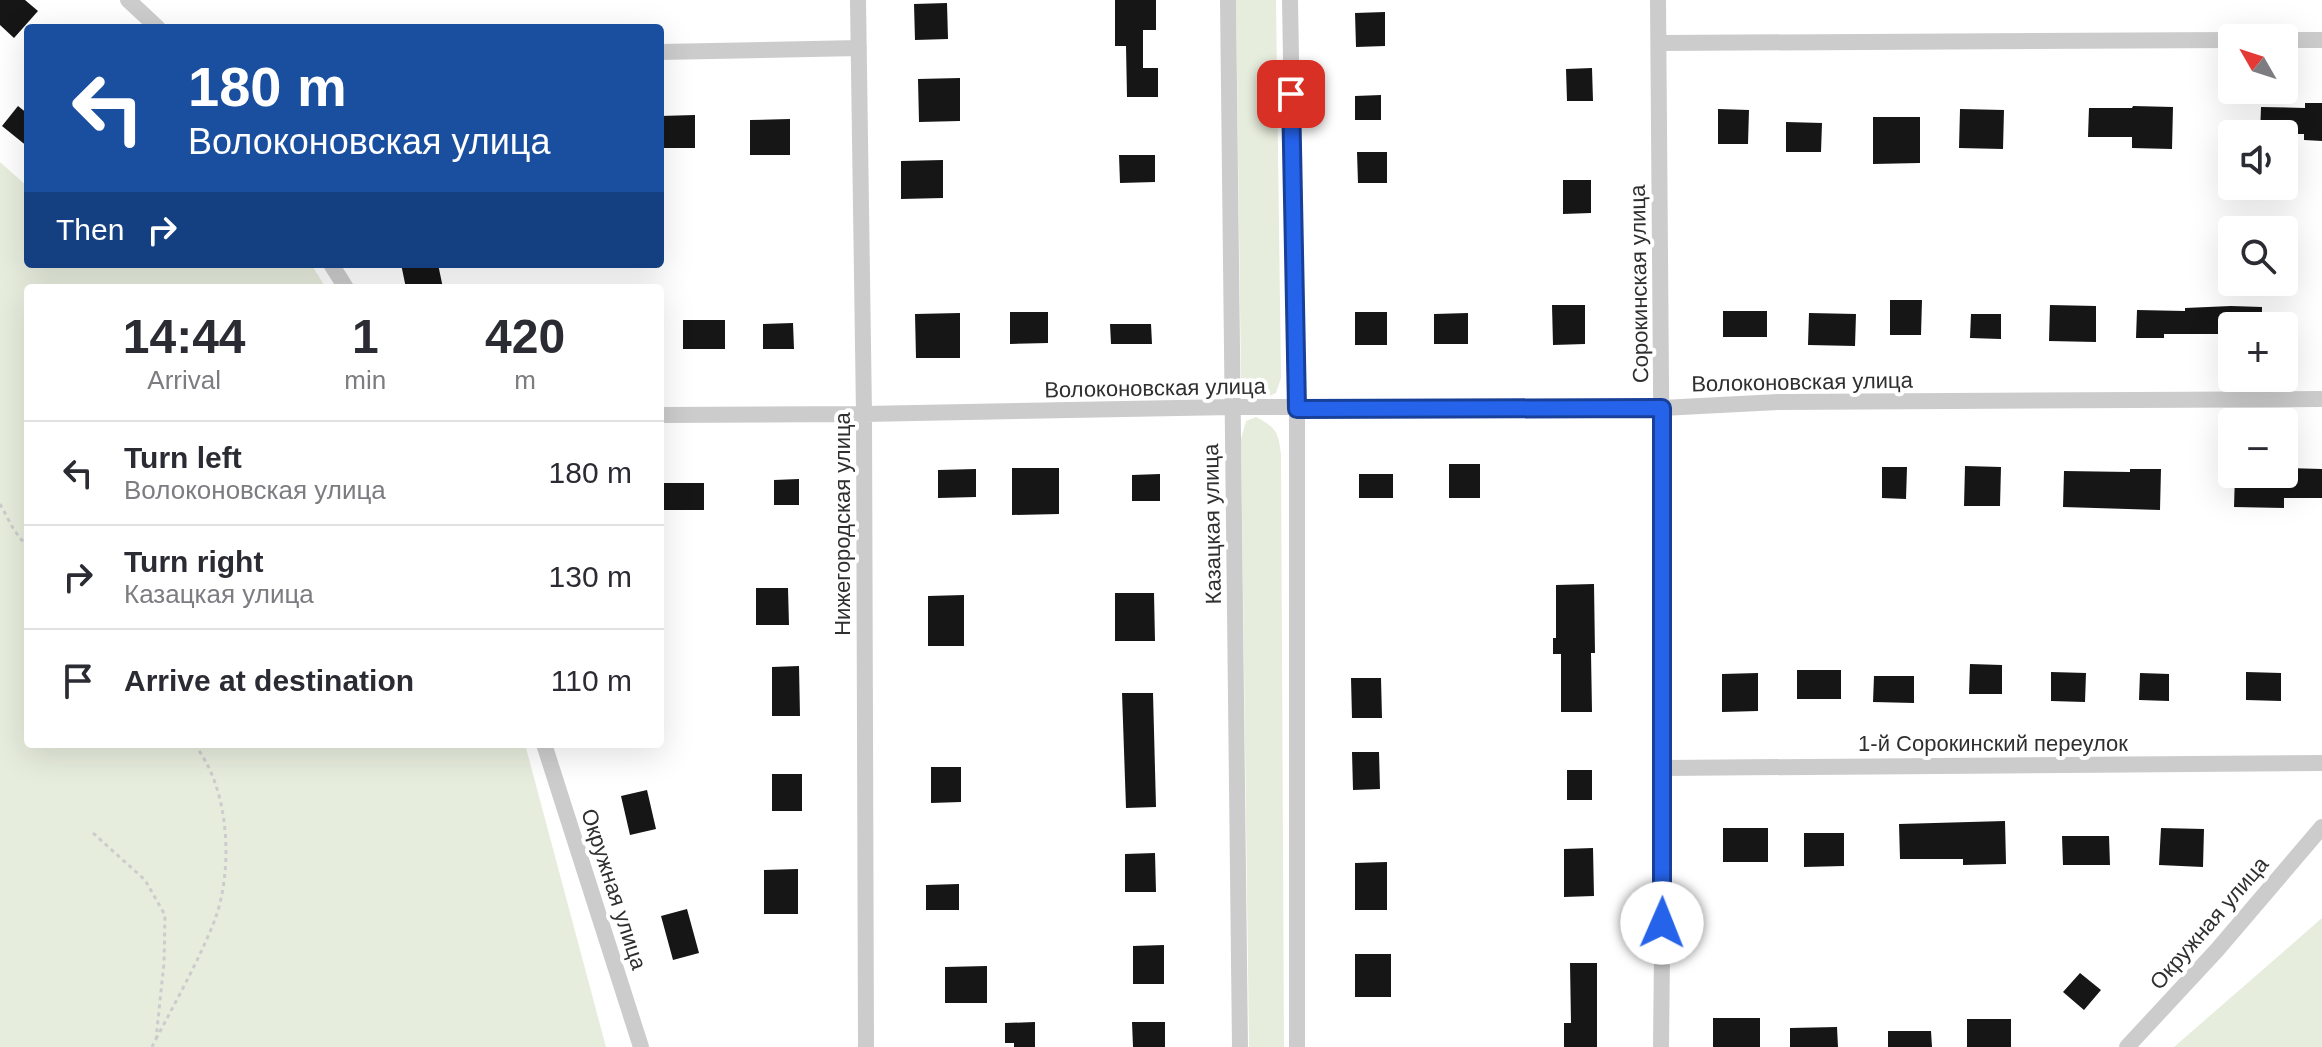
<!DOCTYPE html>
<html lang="en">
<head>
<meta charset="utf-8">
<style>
	:root { --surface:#fff; --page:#f2f2f3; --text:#2b2b33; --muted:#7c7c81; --line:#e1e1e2 }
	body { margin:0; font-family:Arial,sans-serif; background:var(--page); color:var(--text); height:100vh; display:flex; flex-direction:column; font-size:30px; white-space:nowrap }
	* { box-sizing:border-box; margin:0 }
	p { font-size:26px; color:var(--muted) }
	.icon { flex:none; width:44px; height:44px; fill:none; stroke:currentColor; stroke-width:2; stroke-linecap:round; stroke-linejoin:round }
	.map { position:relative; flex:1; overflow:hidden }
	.drawer { position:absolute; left:24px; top:284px; width:640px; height:464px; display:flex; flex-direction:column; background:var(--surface); border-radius:8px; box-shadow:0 8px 32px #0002 }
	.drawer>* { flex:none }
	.hud { position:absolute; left:24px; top:24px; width:640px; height:244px; border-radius:8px; box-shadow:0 8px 32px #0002; background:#1a4fa0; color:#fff; overflow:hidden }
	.needle { width:52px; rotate:309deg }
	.tools { position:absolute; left:2218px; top:24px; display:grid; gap:16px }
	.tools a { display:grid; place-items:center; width:80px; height:80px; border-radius:8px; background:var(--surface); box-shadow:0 8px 32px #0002; font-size:40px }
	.pin { position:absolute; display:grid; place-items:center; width:68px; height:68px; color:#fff; margin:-34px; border-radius:16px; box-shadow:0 4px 12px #0006 }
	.me { position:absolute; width:88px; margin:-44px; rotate:1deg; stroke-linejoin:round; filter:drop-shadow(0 0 6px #0008) }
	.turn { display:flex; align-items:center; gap:28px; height:168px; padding:0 32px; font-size:36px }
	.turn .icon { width:104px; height:104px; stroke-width:2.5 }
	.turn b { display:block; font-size:56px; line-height:68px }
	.then { display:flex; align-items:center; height:76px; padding:0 32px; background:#0003; gap:16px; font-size:30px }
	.eta { display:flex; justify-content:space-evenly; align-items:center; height:136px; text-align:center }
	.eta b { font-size:48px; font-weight:800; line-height:56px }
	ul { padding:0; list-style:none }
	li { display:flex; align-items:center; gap:24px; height:104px; padding:0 32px; border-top:2px solid var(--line) }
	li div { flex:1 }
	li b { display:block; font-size:30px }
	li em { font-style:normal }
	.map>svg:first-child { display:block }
</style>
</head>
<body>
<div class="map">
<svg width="2322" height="1047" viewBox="0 0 2322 1047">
	<rect width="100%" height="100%" fill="#fff"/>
	<path fill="#e7eddd" d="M1236,0h40l5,378 -5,15 -11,5 -13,-2 -11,-17z
		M0,162l28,25v77h283l15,24h-298v456h497l81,303h-606z
		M1256,417c21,11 22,15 25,37l3,593h-35l-8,-608 5,-18z
		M2322,918v129h-148z"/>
	<path fill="#161616" d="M0,0h25l13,11 -24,27 -14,-13z
		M1115,0h41v30h-13v38h15v29h-31l-1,-51h-11z
		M947,3l1,36 -33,1 -1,-36z
		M1385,12v34l-29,1 -1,-34z
		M1592,68l1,33h-26l-1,-32z
		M960,78v43l-41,1 -1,-43z
		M1381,95v25h-26v-24z
		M2305,103h17v38l-18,-1v-6h-44l1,-27 44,1z
		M18,106l10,8v33l-26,-21z
		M2133,106l40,1 -1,42 -40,-1v-11h-44l1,-29h43z
		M1718,109l31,1 -1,34h-30z
		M1960,109l44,1 -1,39 -44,-1z
		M695,115v33h-35v-32z
		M1873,117h47v46l-47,1z
		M790,119v36h-40v-35z
		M1786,122l36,1 -1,29h-35z
		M1357,152h30v31h-29z
		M1119,155h36v27l-35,1z
		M943,160v38l-42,1v-38z
		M1563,180h28v33l-28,1z
		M401,264h37l5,24h-37z
		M1890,300h32l-1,35h-31z
		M1552,305h33v39l-32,1z
		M2050,305l46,1v36l-47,-1z
		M2231,306l31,1v19h-30v8h-68v4h-28l1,-28 48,1v-3z
		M1723,311h44v26h-44z
		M1010,312h38v31l-38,1z
		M1355,312h32v33h-32z
		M960,313v45h-44l-1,-44z
		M1468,313v31h-34v-30z
		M1809,313l47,1 -1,32 -47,-1z
		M1971,314h30v25l-31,-1z
		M683,320h42v29h-42z
		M793,323l1,26h-31v-25z
		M1110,324h41l1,20h-41z
		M1449,464h31v34h-31z
		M1965,466l36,1 -1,39h-36z
		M1882,467h25l-1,32 -24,-1z
		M1012,468h47v46l-47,1z
		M2284,468l38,1v29h-38v10l-50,-1 1,-33h49z
		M976,469v28l-38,1v-28z
		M2130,469h31l-1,41 -97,-3 1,-36 66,1z
		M1160,474v27h-28v-26z
		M1359,474h34v24h-34z
		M799,479v26h-25v-25z
		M660,483h44v27h-44z
		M1594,584l1,69h-4l1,59h-31v-58h-8v-16h3v-53z
		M756,588h32l1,37h-33z
		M1115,593h39l1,48h-40z
		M964,595v51h-36v-50z
		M1970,664l32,1v29h-33z
		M799,666l1,50h-28v-49z
		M1797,670h44v29h-44z
		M2051,672l35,1 -1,29 -34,-1z
		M2246,672l35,1v28l-35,-1z
		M1758,673v38l-36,1v-38z
		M2140,673l29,1v27l-30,-1z
		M1874,676h40v27l-41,-1z
		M1351,678h30l1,40h-30z
		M1122,693h31l3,114 -30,1z
		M1352,752h27l1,37 -27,1z
		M931,767h30v35l-30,1z
		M1567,770h25v30h-25z
		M772,774h30v37h-30z
		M647,790l9,39 -26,6 -9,-39z
		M2005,821l1,43 -43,1v-6h-63l-1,-35z
		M1723,828h45v34h-45z
		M2161,828l43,1 -1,38 -44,-2z
		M1804,833h40v33l-40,1z
		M2062,836h47l1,29h-47z
		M1593,848l1,48 -30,1v-48z
		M1155,853l1,39h-31v-38z
		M1387,862v48h-32v-47z
		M798,869v45h-34v-44z
		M959,884v26h-33v-25z
		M687,909l12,44 -26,7 -12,-44z
		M1164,945v39h-31v-38z
		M1355,954h36v43h-36z
		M1570,963h27v84h-33v-24h7z
		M987,966v37h-42v-36z
		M2080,973l21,17 -17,20 -21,-18z
		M1713,1018h47v29h-47z
		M1967,1019h44v28h-44z
		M1035,1022v25h-21v-4h-9v-20z
		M1132,1022h33v25h-32z
		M1837,1027l1,20h-48v-19z
		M1888,1031h43l1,16h-44z"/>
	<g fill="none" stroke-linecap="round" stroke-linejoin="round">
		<path stroke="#ccc" stroke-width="3" stroke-dasharray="4 4" stroke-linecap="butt" d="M0,504l14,26 14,18
			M93,833l52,47 20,35 -1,48 -8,76 -4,8
			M156,1039c20,-38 42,-77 58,-117 20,-52 16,-134 -20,-178"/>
		<path stroke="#ccc" stroke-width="16" d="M128,0l30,28
			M858,0l6,414 2,633
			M1228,0l12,1047
			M1290,0l7,409v638
			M1658,0l6,768 -3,279
			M2284,40h38
			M1659,43l573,-3
			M660,52l199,-4
			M331,264l15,24
			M660,415l204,-1 368,-7 430,1 116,-6 544,-3
			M544,744l97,303
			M1664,768l658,-5
			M2127,1047l90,-97 105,-123"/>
	</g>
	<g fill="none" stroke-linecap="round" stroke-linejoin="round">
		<g stroke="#184099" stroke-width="20">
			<path id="route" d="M1291,94l6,315 365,-1v515"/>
		</g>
		<use href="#route" stroke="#2563eb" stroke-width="14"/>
	</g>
	<g text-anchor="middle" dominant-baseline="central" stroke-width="8" stroke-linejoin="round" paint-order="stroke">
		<g font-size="22" fill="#2f2f2f" stroke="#fff">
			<text transform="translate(1639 284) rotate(-91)">Сорокинская улица</text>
			<text transform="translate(1802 382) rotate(-1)">Волоконовская улица</text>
			<text transform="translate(1155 388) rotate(-1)">Волоконовская улица</text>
			<text transform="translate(842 524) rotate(-90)">Нижегородская улица</text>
			<text transform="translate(1212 524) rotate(-91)">Казацкая улица</text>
			<text x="1993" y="743">1-й Сорокинский переулок</text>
			<text transform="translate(614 889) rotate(72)">Окружная улица</text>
			<text transform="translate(2209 923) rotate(-49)">Окружная улица</text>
		</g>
	</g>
</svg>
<div class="tools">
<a><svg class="needle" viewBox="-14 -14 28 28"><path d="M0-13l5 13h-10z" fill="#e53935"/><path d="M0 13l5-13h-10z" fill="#7c7c81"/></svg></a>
<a><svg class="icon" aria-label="sound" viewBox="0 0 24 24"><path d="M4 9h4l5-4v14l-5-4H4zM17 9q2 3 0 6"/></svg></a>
<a><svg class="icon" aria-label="search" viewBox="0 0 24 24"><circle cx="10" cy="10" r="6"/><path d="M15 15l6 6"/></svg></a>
<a>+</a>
<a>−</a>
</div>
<div class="pin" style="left:1291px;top:94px;background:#d93025"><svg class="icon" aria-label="arrive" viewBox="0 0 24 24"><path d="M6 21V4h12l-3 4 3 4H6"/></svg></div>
<svg class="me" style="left:1662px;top:923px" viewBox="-20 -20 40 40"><circle r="19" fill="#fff"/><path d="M0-13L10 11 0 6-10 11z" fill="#2563eb"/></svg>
<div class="hud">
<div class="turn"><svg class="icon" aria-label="left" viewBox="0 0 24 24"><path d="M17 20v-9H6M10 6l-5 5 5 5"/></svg><div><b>180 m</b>Волоконовская улица</div></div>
<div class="then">Then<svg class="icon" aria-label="right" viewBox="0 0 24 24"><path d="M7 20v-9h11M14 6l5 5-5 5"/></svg></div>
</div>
<section class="drawer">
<div class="eta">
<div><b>14:44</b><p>Arrival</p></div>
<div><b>1</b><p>min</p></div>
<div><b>420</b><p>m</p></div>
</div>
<ul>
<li><svg class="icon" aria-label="left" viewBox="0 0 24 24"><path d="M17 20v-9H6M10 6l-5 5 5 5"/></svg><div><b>Turn left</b><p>Волоконовская улица</p></div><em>180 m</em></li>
<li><svg class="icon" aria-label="right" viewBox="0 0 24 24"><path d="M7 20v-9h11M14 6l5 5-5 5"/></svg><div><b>Turn right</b><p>Казацкая улица</p></div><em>130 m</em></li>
<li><svg class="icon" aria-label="arrive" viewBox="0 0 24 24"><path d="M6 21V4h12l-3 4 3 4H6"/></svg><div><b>Arrive at destination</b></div><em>110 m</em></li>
</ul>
</section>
</div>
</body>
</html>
